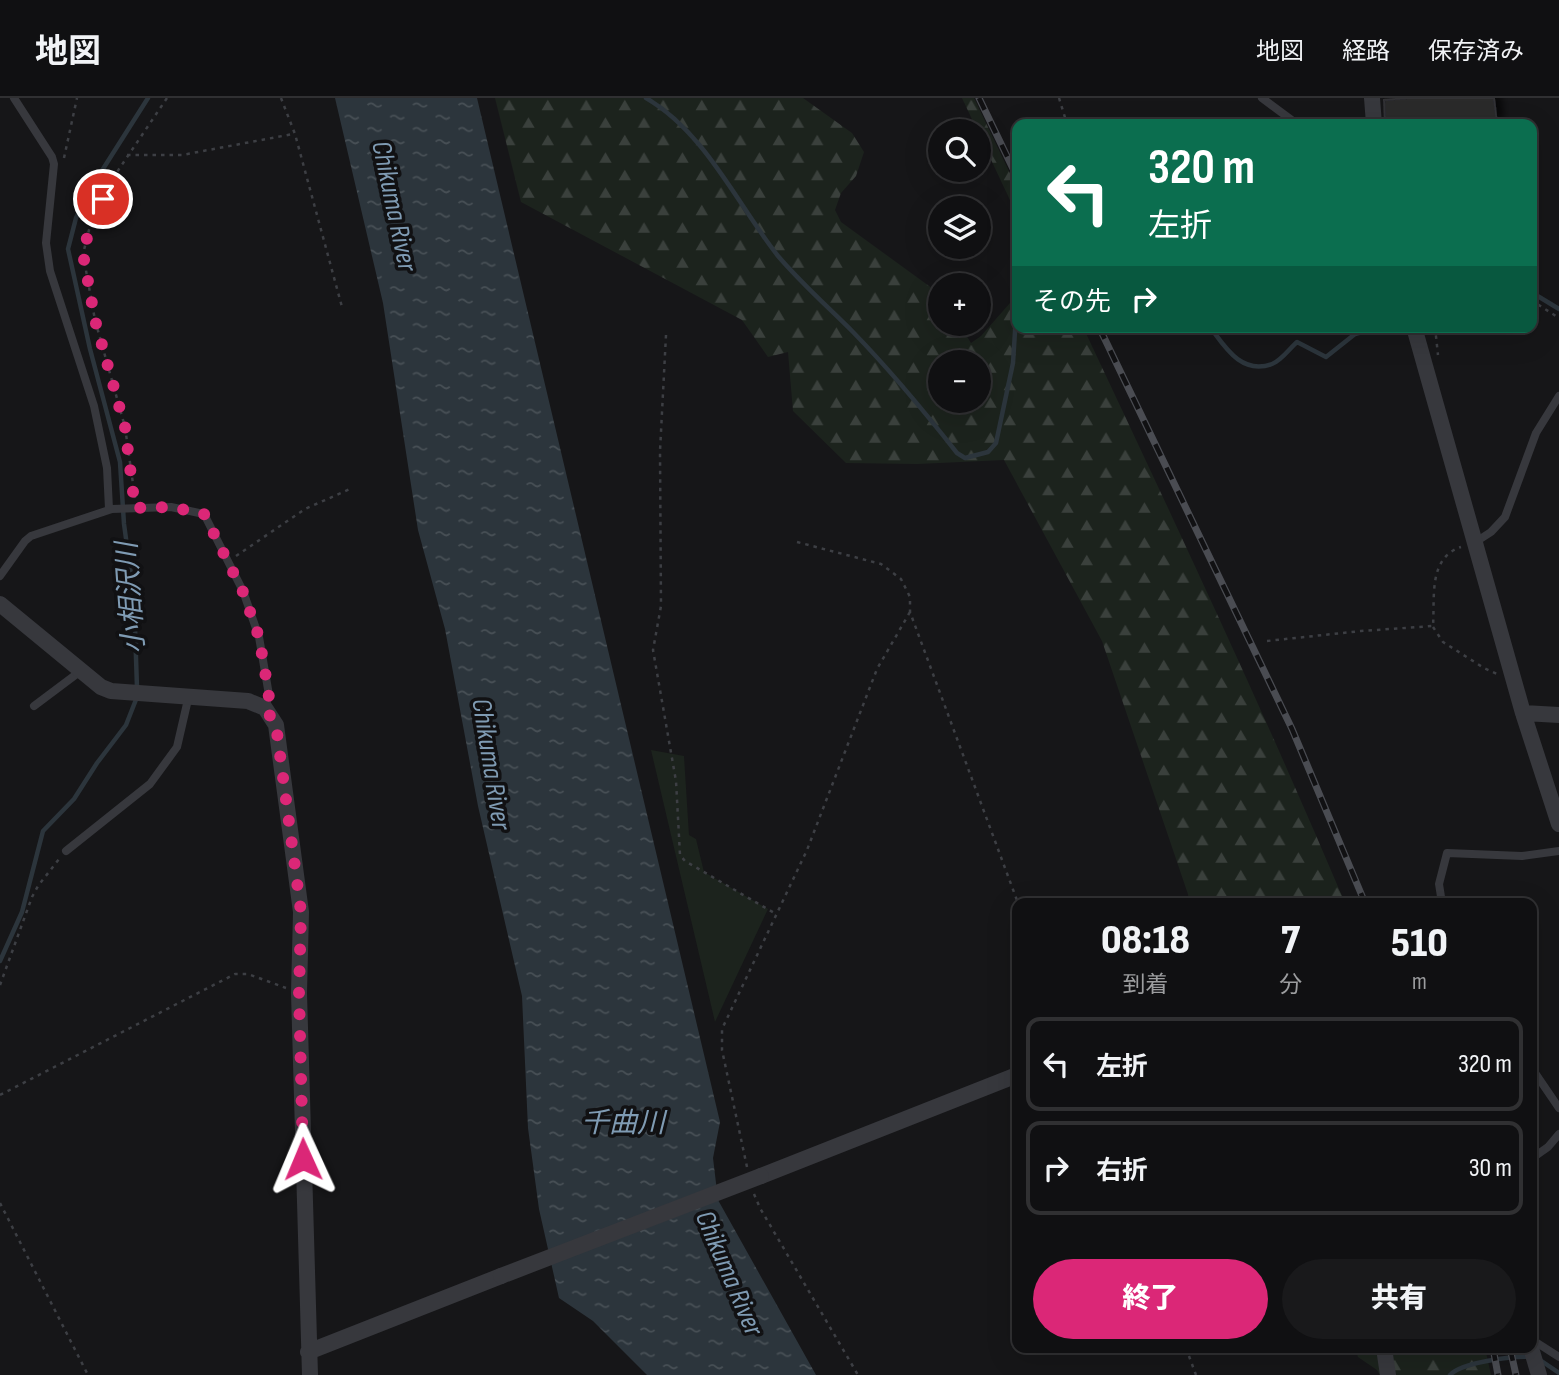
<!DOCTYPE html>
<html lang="ja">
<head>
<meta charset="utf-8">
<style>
	:root { --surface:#101012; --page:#19191b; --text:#f1f3f6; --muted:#9c9d9f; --line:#303032; --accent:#db2777 }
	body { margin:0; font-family:"Sofia Sans Condensed","Noto Sans JP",sans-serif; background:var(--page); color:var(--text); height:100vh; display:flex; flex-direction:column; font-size:26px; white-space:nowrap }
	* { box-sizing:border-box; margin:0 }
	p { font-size:23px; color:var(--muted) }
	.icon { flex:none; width:38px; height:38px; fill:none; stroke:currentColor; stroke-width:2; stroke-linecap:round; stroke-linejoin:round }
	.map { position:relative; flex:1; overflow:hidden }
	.sheet { position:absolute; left:1012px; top:800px; width:525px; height:455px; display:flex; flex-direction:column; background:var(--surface); border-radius:14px; box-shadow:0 7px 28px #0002,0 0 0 2px var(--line) }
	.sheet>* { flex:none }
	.guide { position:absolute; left:1012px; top:21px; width:525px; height:214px; border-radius:14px; box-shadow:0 7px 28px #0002,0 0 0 2px var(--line); background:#0b6e4f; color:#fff; overflow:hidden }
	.tools { position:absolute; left:928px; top:21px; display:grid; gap:14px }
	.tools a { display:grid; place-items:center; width:63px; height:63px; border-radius:50%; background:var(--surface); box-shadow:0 7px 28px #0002,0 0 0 2px var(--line); font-size:35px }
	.pin { position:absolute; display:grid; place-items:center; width:60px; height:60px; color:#fff; margin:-30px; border:4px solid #fff; border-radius:50%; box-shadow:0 2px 7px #0007 }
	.me { position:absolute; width:77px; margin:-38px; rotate:359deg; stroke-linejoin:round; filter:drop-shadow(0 0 5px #0008) }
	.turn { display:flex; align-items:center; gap:24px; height:147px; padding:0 21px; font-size:32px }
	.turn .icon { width:91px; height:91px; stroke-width:2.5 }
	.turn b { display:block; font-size:49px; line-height:60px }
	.then { display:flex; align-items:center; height:66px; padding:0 21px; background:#0003; gap:14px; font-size:26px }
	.eta { display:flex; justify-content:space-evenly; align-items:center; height:119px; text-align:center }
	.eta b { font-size:42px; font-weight:800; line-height:49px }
	.action { display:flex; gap:14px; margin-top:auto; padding:14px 21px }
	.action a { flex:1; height:80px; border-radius:42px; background:var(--accent); color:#fff; font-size:28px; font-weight:800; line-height:80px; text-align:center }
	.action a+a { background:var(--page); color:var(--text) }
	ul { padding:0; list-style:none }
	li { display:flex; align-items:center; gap:21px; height:94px; margin:0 14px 10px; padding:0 7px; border:4px solid var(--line); border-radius:14px }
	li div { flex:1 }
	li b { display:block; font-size:26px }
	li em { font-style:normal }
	header { display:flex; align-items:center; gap:42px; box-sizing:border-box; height:98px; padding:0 35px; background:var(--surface); border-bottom:2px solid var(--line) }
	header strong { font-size:33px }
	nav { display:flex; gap:38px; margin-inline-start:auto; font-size:24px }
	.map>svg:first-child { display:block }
</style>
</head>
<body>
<header>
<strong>地図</strong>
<nav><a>地図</a><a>経路</a><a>保存済み</a></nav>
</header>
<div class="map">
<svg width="1559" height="1277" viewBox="0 0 1559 1277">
	<defs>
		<pattern id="forest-firs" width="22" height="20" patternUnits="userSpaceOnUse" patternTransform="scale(1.75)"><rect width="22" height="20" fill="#1c231d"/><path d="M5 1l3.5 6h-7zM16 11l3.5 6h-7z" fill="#3a403c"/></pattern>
		<pattern id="water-ripples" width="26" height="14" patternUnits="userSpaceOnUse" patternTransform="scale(1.75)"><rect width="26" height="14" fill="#2c353c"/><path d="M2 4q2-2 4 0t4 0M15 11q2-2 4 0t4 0" fill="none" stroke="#485056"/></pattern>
		<filter id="shadow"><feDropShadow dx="6" dy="-6" stdDeviation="3.5" flood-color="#0009"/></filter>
	</defs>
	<rect width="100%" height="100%" fill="#161618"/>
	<path fill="#1c231d" d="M651,652l33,6 5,79 7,4 8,33 64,37 -53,113z"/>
	<path fill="url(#forest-firs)" fill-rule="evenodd" d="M495,0h308l49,35 12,19 -8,24 -15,17 -6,17 6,12 99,72v30h19l12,19 10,-7 36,-41v32h66c90,191 180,382 262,576h-154l-89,-262 -98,-181 -87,4 -71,-1 -53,-52 -5,-59 -20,5 -26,-37 -221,-118zM940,264h38v39h-38z
		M962,0h12l43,90v27z
		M1355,1250h130l6,27h-111l-3,-5 -19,-13z"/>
	<path fill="url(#water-ripples)" d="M335,0h142l243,1024 -7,36 5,42 98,175h-169l-54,-54 -34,-23 -20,-89 -11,-81 -6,-132 -44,-190 -33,-177 -27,-99 -35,-227z"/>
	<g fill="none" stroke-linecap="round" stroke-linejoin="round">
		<path stroke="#2c353c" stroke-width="4.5" d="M646,0c59,34 91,106 132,158 23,27 50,51 75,76 37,38 71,79 104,121l8,5 23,-6 8,-9 17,-80 4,-63
			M1531,194l28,17
			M1210,229c15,20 31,48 62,37 9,-3 18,-16 25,-22l29,15 29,-23 26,-7
			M137,590l-3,-91 -10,-73 -4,-62 -30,-113 -22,-100 8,-31 13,-27 59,-93
			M0,863l22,-49 21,-81 31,-32 23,-36 29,-38 11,-28
			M1540,1262l19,13
			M1450,1277c12,-13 63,-19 81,-18"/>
	</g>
	<path fill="#29292c" stroke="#303034" stroke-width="2" filter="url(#shadow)" d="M1407,0h87l3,26h-112l-1,-24z"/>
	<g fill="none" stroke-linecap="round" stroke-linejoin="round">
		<path stroke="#3d3f44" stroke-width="2.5" stroke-dasharray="3.5 5" stroke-linecap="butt" d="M281,0l14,36 47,173
			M1059,0l8,26
			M127,57h55l111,-21
			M64,60l13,-60
			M1531,202l28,18
			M1435,229l3,28
			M666,237l-6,116 1,155 -8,44 23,131 4,74 5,6 91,53
			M135,400l-10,-71 -30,-107 -12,-66 8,-32 24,-47 52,-77
			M797,444l84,22 20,15 9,18v15l108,291
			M236,458l69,-47 45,-20
			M1433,529l10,15 41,26 13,6
			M1267,543l94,-10 72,-5c2,-29 -5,-68 28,-79
			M0,887l32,-88 6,-11 21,-27
			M0,997l235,-121h13l38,14
			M747,1069l-25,-117v-21l85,-179 70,-181 33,-57
			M754,1096l6,14 98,167
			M0,1105l88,172
			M1186,1250l10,27"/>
		<path stroke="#37383d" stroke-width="8" d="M14,0l38,59 2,7 -8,79 4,28 44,135 13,62 2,41
			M1262,0l35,26
			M1474,445l17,-11 14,-15 31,-84 23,-37
			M0,478l25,-35 6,-5 81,-27 59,-2 33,7 39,77 16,46 10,58 -4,13
			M34,608l48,-36
			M66,753l84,-67 27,-37 12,-52
			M1442,805l-3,-19 8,-31 75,3 37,-5
			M1531,969l28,41
			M1531,1061l17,-12 11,-13
			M1531,1241l28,18"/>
		<path stroke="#37383d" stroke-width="16" d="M1372,0l2,26
			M1414,229l109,386 36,111
			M0,506l101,83 10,4 137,10 17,7 11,17 25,187 -2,81 11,382
			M1523,615l36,2
			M761,1078l256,-101
			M1384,1250l4,27
			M1531,1250l8,27
			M308,1254l193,-76"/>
		<g stroke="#4a4c52" stroke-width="7">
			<path id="rail" d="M979,0l38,79
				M1099,229l193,402 73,174
				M1493,1250l5,27
				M1510,1250l6,27"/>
		</g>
		<use href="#rail" stroke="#111113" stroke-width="4.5" stroke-dasharray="13" stroke-linecap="butt"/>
		<path stroke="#37383d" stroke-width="16" d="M501,1178l260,-100"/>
	</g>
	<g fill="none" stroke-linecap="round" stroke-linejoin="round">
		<path stroke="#db2777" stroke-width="12" stroke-dasharray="0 21.6" d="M103,101l-12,23 -8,32 12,66 30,107 10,81 36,-1 33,7 39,78 16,45 10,58 -4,13 11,17 25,187 -2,81 4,166"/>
	</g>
	<g text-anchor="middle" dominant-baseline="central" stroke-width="7" stroke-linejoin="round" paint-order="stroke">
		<g font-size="28" font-style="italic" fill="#7f9bb3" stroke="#111113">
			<text transform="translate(394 108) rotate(78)">Chikuma River</text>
			<text transform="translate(131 500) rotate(-94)">小相沢川</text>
			<text transform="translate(491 666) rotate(81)">Chikuma River</text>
			<text x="623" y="1025">千曲川</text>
			<text transform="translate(729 1175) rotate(67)">Chikuma River</text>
		</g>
	</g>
</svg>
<div class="tools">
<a><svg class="icon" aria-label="search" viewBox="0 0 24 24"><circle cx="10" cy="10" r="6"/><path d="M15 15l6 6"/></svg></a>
<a><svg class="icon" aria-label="layers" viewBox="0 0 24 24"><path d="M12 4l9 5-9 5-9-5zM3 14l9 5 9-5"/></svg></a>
<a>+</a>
<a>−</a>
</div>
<div class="pin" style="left:103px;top:101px;background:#d93025"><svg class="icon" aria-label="arrive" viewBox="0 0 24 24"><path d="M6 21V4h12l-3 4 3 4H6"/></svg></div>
<svg class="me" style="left:303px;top:1061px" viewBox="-20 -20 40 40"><path d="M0-17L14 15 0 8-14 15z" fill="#db2777" stroke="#fff" stroke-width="4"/></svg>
<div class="guide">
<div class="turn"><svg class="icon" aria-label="left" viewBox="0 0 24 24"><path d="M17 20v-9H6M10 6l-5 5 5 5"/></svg><div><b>320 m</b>左折</div></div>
<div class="then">その先<svg class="icon" aria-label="right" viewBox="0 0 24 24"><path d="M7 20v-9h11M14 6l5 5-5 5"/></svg></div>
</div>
<section class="sheet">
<div class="eta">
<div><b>08:18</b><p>到着</p></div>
<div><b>7</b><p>分</p></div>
<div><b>510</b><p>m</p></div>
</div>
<ul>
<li><svg class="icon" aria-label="left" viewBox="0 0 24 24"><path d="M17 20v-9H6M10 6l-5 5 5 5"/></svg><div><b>左折</b></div><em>320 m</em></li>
<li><svg class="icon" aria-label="right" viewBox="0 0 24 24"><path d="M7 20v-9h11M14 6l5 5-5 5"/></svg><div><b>右折</b></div><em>30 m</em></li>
</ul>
<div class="action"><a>終了</a><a>共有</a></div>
</section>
</div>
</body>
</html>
